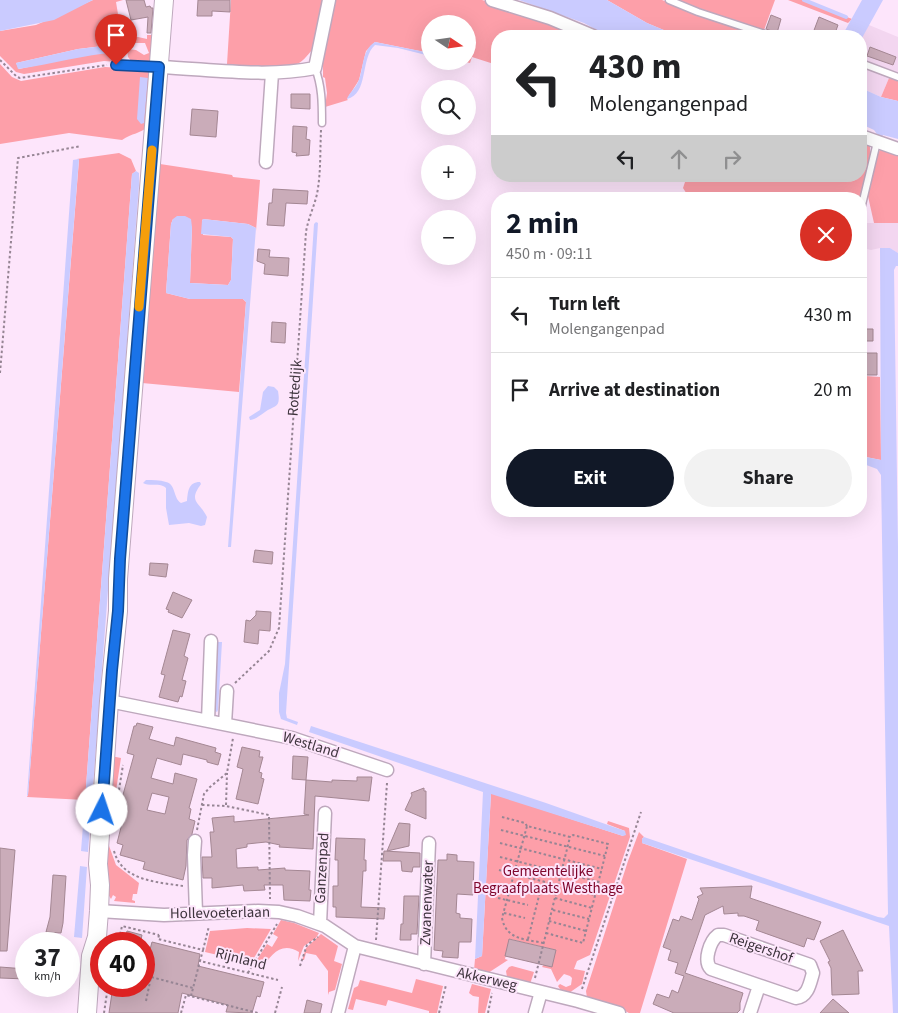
<!DOCTYPE html>
<html lang="en">
<head>
<meta charset="utf-8">
<style>
	:root { --surface:#fff; --page:#f2f2f2; --text:#202124; --muted:#757577; --line:#e0e0e0; --accent:#111827 }
	body { margin:0; font-family:"Source Sans 3",sans-serif; background:var(--page); color:var(--text); height:100vh; display:flex; flex-direction:column; font-size:19px; white-space:nowrap }
	* { box-sizing:border-box; margin:0 }
	p { font-size:16px; color:var(--muted) }
	.icon { flex:none; width:28px; height:28px; fill:none; stroke:currentColor; stroke-width:2; stroke-linecap:round; stroke-linejoin:round }
	.map { position:relative; flex:1; overflow:hidden }
	.drawer { position:absolute; left:491px; top:192px; width:376px; height:325px; display:flex; flex-direction:column; background:var(--surface); border-radius:20px; box-shadow:0 5px 20px #0002 }
	.drawer>* { flex:none }
	.hud { position:absolute; left:491px; top:30px; width:376px; height:152px; border-radius:20px; box-shadow:0 5px 20px #0002; background:#fff; color:var(--text); overflow:hidden }
	.needle { width:32px; rotate:103deg }
	.fabs { position:absolute; left:421px; top:15px; display:grid; gap:10px }
	.fabs a { display:grid; place-items:center; width:55px; height:55px; border-radius:50%; background:var(--surface); box-shadow:0 5px 20px #0002; font-size:25px }
	.speed { position:absolute; left:15px; top:932px; display:flex; gap:10px; font-size:25px; font-weight:700; text-align:center }
	.speed>* { display:grid; place-content:center; width:65px; height:65px; border-radius:50%; background:var(--surface); box-shadow:0 5px 20px #0002; line-height:1 }
	.speed small { font-size:12px; font-weight:400 }
	.speed .limit { border:8px solid #d22; background:#fff; color:#111 }
	.pin { position:absolute; display:grid; place-items:center; width:42px; height:42px; color:#fff; margin:-51px -21px; border-radius:50% 50% 50% 0; rotate:-45deg; box-shadow:0 0 5px #0007 }
	.pin .icon { rotate:45deg }
	.me { position:absolute; width:55px; margin:-28px; rotate:4deg; stroke-linejoin:round; filter:drop-shadow(0 0 4px #0008) }
	.turn { display:flex; align-items:center; gap:18px; height:105px; padding:0 15px; font-size:22px }
	.turn .icon { width:65px; height:65px; stroke-width:2.5 }
	.turn b { display:block; font-size:35px; line-height:42px }
	.lanes { display:flex; align-items:center; height:48px; padding:0 15px; background:#0003; justify-content:center; gap:25px; direction:ltr }
	.lanes .off { opacity:.35 }
	.round { display:grid; place-items:center; flex:none; width:52px; height:52px; border-radius:26px; background:var(--page) }
	.summary { display:flex; align-items:center; justify-content:space-between; height:85px; padding:0 15px }
	h1 { font-size:30px; font-weight:700; line-height:38px; color:var(--accent) }
	.primary-button { display:flex; gap:10px; margin-top:auto; padding:10px 15px }
	.primary-button a { flex:1; height:58px; border-radius:30px; background:var(--accent); color:#fff; font-size:20px; font-weight:700; line-height:58px; text-align:center }
	.primary-button a+a { background:var(--page); color:var(--text) }
	ul { padding:0; list-style:none }
	li { display:flex; align-items:center; gap:15px; height:75px; padding:0 15px; border-top:1px solid var(--line) }
	li div { flex:1 }
	li b { display:block; font-size:19px }
	li em { font-style:normal }
	.map>svg:first-child { display:block }
</style>
</head>
<body>
<div class="map">
<svg width="898" height="1013" viewBox="0 0 898 1013">
	<rect width="100%" height="100%" fill="#fde5fb"/>
	<path fill="#f3d6f0" d="M869,25l29,12v44l-9,-3 -8,19 -20,-9v-52h-19z
		M864,223h34v30l-8,-5h-10l-9,2 -8,-2z"/>
	<path fill="#fd9fa9" d="M93,0h30l-7,2 2,12 5,1 4,14c-8,-3 -19,0 -21,8v3h10l3,4 -41,5 -62,14 3,6 60,-13 42,-6v6l-3,6 -14,-1 -80,13 -8,-2 -16,-16v-25l36,-6z
		M231,0h94l-10,50h-3c-5,6 -10,13 -18,15 -16,5 -46,2 -64,2l-3,-3z
		M333,0h149l66,20 38,16h-88l-1,29 -25,-8 -2,6 -9,-2h7v-37h-38v29l-55,-11 -9,9 -7,29 -12,19 1,1 -23,7 2,-14 -2,-15 -2,-1v-32z
		M607,0h55l36,14 62,22h-82l-31,-13z
		M674,0h101l-11,30 -27,-7z
		M788,0h17l47,19 -4,4z
		M147,35h13l-4,25 -6,3 -18,-1 -4,-5 -1,-8 9,1 8,5 5,-2 -4,-10h-19l1,-5 11,-1 9,2z
		M0,64l12,13 9,4 84,-14 49,3 -5,56c-9,8 -17,7 -27,14l-53,-7 -69,11z
		M889,78l9,3v20l-17,-4z
		M861,138l9,6v14l-9,41h-171l-7,-11 4,-12h174z
		M885,149l13,3v71h-24l-7,-31 9,-35 4,-7z
		M119,153l12,6 5,12 -4,3 -47,626 -58,-3 1,-2 51,-635 -2,-1z
		M160,164l72,11 1,2 27,3 -4,51v-3l-8,-4 -45,-5 -1,2 1,14 28,2 2,2 -2,41 -3,5 -38,-2 2,-56 -19,-8 -2,5 -5,69 24,6h53l3,3 -7,90 -97,-9z
		M865,376l15,1 1,83 -20,-4v-55h4z
		M111,756l10,2 -13,85 8,22 23,18 -2,11h-4l-1,6 3,1v2l-21,-2 2,-4 -3,-2 -2,4 -3,-5 -1,-33 -3,-1z
		M491,793l132,43 2,-5 -18,-7 1,-3 21,7 1,9 -40,118 -13,6 -3,8 11,2 -3,13 -13,9 -7,-1 -4,-6 2,-2 6,3 5,-2 1,-7 -2,-2 -6,-2 -7,8 -6,-13 -9,-2 14,-17 -46,-11 -5,20 3,1 -20,13 -14,-3 1,-11 7,-3z
		M639,832l5,5 -2,2v4l45,16 -47,154h-11l-13,-7 -29,-8 -1,-7 42,-130z
		M281,920l13,3 25,10 -3,5 -12,8 -6,15 1,-9c-17,-11 -29,2 -36,17l-10,-3 14,-22 5,3 6,-10 -5,-3z
		M247,928l24,1 -20,34 -46,-11 5,-21z
		M321,934l17,12 -4,15 8,3 -7,26 -6,2 -1,3v-24l-12,-16 -10,-2 -2,7h-2l4,-12z
		M512,966l22,6 -4,12 -23,-7 -1,-6 3,-4z
		M416,979l27,7 -6,27h-8v-2l-41,-11 -2,6 -30,-7 -3,11 -5,-1 6,-21 4,-2 2,-6 52,13z
		M472,984l19,5 -6,24h-7l1,-16 -6,-1 -4,-3z"/>
	<path fill="#cacbff" d="M0,0h93l-39,20 -54,11z
		M519,0h88l40,23 31,13h-70l-24,-13z
		M862,0h21l-21,38 2,5 -3,2v-9h-19z
		M375,42l55,11v3l-32,-8 -23,-3c-15,13 -6,49 -28,54 2,-6 8,-10 11,-17 6,-12 3,-32 17,-40z
		M120,44l1,6 -4,2c-34,3 -65,12 -99,17l-2,-6 62,-14z
		M140,77l8,1 -4,45 -3,1 -4,-5z
		M861,88l20,9 17,4v38l-15,-4 -1,2h-3l-5,-7 -13,-6z
		M79,159l-51,636 -1,1 44,-610 2,-26z
		M136,171l3,2v12l-51,667 -7,-1 4,-51 47,-626z
		M177,216h8l6,3 1,8 -2,56 38,2 3,-5 2,-41 -2,-2 -30,-3 1,-13 1,-2 45,5 8,4 -25,319h-3l18,-245 -3,-3h-53l-24,-6 5,-69 2,-5z
		M316,222l2,1 -32,490 1,5 11,4 -1,3 -16,-6 -2,-7v-19l6,-29 29,-440z
		M880,248h10l8,5v13h-2l-2,4 4,277v466h-5l-4,-87 -247,-83v-4l2,-2 234,80 6,1 4,-4 -7,-439 -4,-6 -16,-6v-7l20,4z
		M268,386l6,1 4,4c3,18 -3,14 -13,21 -6,4 -9,7 -15,8l-1,-3 11,-7 3,-18z
		M146,480c6,0 14,0 20,2 10,2 7,16 15,21l6,-2c1,-9 1,-19 13,-19l1,2c-13,18 -2,17 6,33l-2,8 -4,1 -12,-3 -20,2 -3,-17v-20c-6,-6 -16,-1 -23,-5z
		M218,642h4l-4,68 -1,2 -2,-1z
		M311,726l235,77 79,28 1,4 -3,1 -132,-42 -9,162 -7,3 8,-167 -174,-60z
		M80,866l7,1 -5,71 -8,-1z"/>
	<g fill="none" stroke-linecap="round" stroke-linejoin="round">
		<path stroke="#cacbff" stroke-width="4" d="M804,0l42,17"/>
	</g>
	<path fill="#caacb9" stroke="#a48793" fill-rule="evenodd" d="M126,0h18l2,7 4,-1 1,2h2l-2,25h-4l1,-16 -17,3z
		M198,0h32v12l-18,-1v5h-15z
		M771,15l10,4 -4,14 -11,-4z
		M819,17l19,8 -4,11h-12l-9,-3z
		M870,47l26,10 -3,8 -26,-9z
		M291,94h19v15l-19,-1z
		M192,109l26,2 -2,26 -26,-2z
		M293,126l14,1 -1,12 4,1 -1,15 -13,1 1,-3 -5,-1z
		M273,189l35,2 -1,13 -21,-1 -2,23 -17,-1 2,-22h3z
		M258,249l12,1 -1,7 20,1 -1,18 -24,-2 1,-10 -8,-3z
		M272,322l14,1 -1,20 -14,-1z
		M861,329h12v12h-12z
		M866,353h11v22h-11z
		M255,550l18,2 -1,12 -19,-2z
		M150,563l18,1 -2,13 -17,-2z
		M173,592l19,8 -10,18 -14,-6 1,-2 -3,-1z
		M256,611l15,1 -1,19 -11,-1 -1,14 -14,-2 2,-22 4,1 6,-6z
		M173,630l17,4 -6,22 4,2 -6,22 4,1 -4,16 -2,-1 -2,6 -19,-5 6,-22 -4,-1z
		M137,723l16,4 -4,12 25,7 2,-9 40,11 -1,4 6,2 -3,11 -11,-3v-2l-24,-6 -2,11 -24,-7 -6,20 22,6 2,-11 22,6 -8,29 2,1 -2,10 6,2 -3,13 -5,6 -1,26 -3,14 -40,-11 2,-7 -25,-7 3,-10 -6,-2 10,-39 -6,-2 13,-47 -7,-2 7,-27h2zM152,793l17,4 -4,17 -18,-4z
		M242,747l18,4 -1,6h4l-4,15 3,1 -1,5 3,1 -6,25 -22,-5 7,-30 -6,-2z
		M293,756l15,1 -2,23 -14,-1z
		M357,777h15l-3,24 -54,-5 -2,53 -34,-2 1,-2 -14,-3 -19,2v3l-11,2 1,19 21,-1v3l27,-2v2l25,1 -1,19h2l-1,11 -26,-1 -1,-15h-19l1,5 -21,1 -1,-6 -31,3v-10h-9l-1,-21h10l-2,-25h4l-2,-14 22,-2v6l75,-7 -5,-1 2,-34 26,2v-2l25,1z
		M424,788v3h2v28l-21,-9 7,-15 -1,-2z
		M399,823l11,1 -1,22 -22,5z
		M336,838l29,1 -1,21h2v11h-3l-2,36 24,1 -1,11 -48,-2v-10h-3v-21h5v-26h-3z
		M0,848l15,2 -8,101h-7z
		M384,851l36,2v14h-7l-1,5 -10,-1 -1,-10h-18z
		M447,854l10,1v6l17,1 -1,33 -16,-1 -1,19 4,1v4l12,1 -1,23h-12l-1,16 -16,-1 1,-6 -9,-1 4,-90h9z
		M53,875l13,1 -3,47 -2,10 -15,-1 4,-15z
		M752,886l-2,12 71,24 -7,18 -7,-2 -3,9 -48,-17 3,-9 -15,-5h-6v-3l-14,1 -1,-8 -18,9 -20,58 58,20 -3,10v7l-3,3h-63l-21,-9 4,-10 12,4 3,-8 6,3 6,-17 -9,-3 3,-10 -10,-3 3,-10 -8,-3 10,-28 6,2 2,-5 11,4 7,-21 -2,-2 6,-3 -3,-6z
		M404,896h15l-2,38h-6v6h-11l1,-16h2z
		M843,930l20,41h-5l1,23 -27,1 -1,-27 -3,-6 2,-1 -10,-20z
		M127,931l15,4 -2,9h-16z
		M509,939l47,11 -4,17 -47,-11z
		M152,942l48,12 -2,12 66,16 -4,15 -3,-1 -5,17 -26,-1 2,-7 -46,-12 -4,20h-69l4,-27h31v-14z
		M0,967l26,2v10l-26,-1z
		M833,999l16,14h-29z
		M307,1000l15,4 -2,9h-16z"/>
	<g fill="none" stroke-linecap="round" stroke-linejoin="round">
		<g stroke="#bea8bd" stroke-width="9">
			<path id="lane" d="M669,0l29,12 73,24
				M861,63l37,14
				M116,65l42,2
				M315,68c7,18 7,35 7,55
				M861,209l16,-67"/>
		</g>
		<g stroke="#bea8bd" stroke-width="15">
			<path id="street" d="M492,0l58,18 43,18
				M159,67c51,2 106,11 156,1l14,-68
				M861,136l37,13
				M266,162l6,-89
				M109,701l183,37 95,32
				M208,721l3,-80
				M225,724l2,-33
				M195,841l-1,14 2,58
				M99,911l65,4 94,-4 21,1 18,4 28,10 30,20 223,55 41,12
				M320,924l5,-111
				M718,935h6l86,30 3,8c-3,10 -5,24 -17,25l-85,-29c-8,-8 -1,-28 7,-34z
				M424,964l5,-121
				M338,1013l17,-67
				M535,1013l6,-21
				M750,1013l9,-27"/>
		</g>
		<g stroke="#bea8bd" stroke-width="20">
			<path id="secondary" d="M87,1013l4,-57 6,-19 2,-26 1,-26 -2,-21 11,-163 9,-90v-32l46,-579"/>
		</g>
		<path stroke="#968594" stroke-width="2" stroke-dasharray="2.5 2.5" stroke-linecap="butt" d="M0,60l17,17 3,1 87,-13
			M0,373l18,-215 63,-12
			M235,683l34,-32 10,-23 27,-396c2,-13 8,-25 11,-38 4,-21 3,-43 4,-64
			M119,790l4,-25
			M202,805l24,1 43,9 1,84
			M226,805l1,-32
			M502,817l23,6 2,3
			M197,830l7,-36 6,-7 17,-14 6,-35
			M501,830l104,26
			M500,843l102,26
			M114,851c8,30 43,31 69,35
			M500,857l99,25
			M499,870l96,25
			M499,884l31,8
			M498,898l30,7
			M555,898l37,10
			M553,910l36,9
			M504,913l21,5
			M549,921l37,10
			M546,933l37,10 25,-99 -35,-9 -3,2
			M159,935l-1,4 45,11 -3,11 78,19
			M528,939l13,-51
			M376,940l11,-157
			M118,944l4,-18 37,9
			M203,950l6,-24
			M300,966l7,-21 11,-8
			M248,973l29,-49
			M535,978l35,-141 -43,-11 -25,92c4,22 24,21 41,25
			M582,989l59,-177
			M191,996l9,-35
			M146,1001l5,-24 42,11
			M104,1013l4,-27
			M181,1013l5,-18 72,18
			M275,1013l7,-26
			M439,1013l7,-28
			M488,1013l4,-20"/>
		<use href="#lane" stroke="#fff" stroke-width="6"/>
		<use href="#street" stroke="#fff" stroke-width="12"/>
		<use href="#secondary" stroke="#fff" stroke-width="18"/>
	</g>
	<g fill="none" stroke-linecap="round" stroke-linejoin="round">
		<g stroke="#114b97" stroke-width="12">
			<path id="route" d="M102,810l10,-140 6,-59 2,-52 39,-492 -43,-2"/>
		</g>
		<use href="#route" stroke="#1a73e8" stroke-width="9"/>
		<path stroke="#f59e0b" stroke-width="9" d="M139,307l13,-157"/>
	</g>
	<g text-anchor="middle" dominant-baseline="central" stroke-width="4" stroke-linejoin="round" paint-order="stroke">
		<g font-size="15" fill="#3e343d" stroke="#fde5fb">
			<text transform="translate(295 388) rotate(-86)">Rottedijk</text>
			<text transform="translate(311 745) rotate(17)">Westland</text>
			<text transform="translate(322 868) rotate(-87)">Ganzenpad</text>
			<text transform="translate(427 903) rotate(-88)">Zwanenwater</text>
			<text transform="translate(220 913) rotate(-1)">Hollevoeterlaan</text>
			<text transform="translate(761 948) rotate(19)">Reigershof</text>
			<text transform="translate(241 959) rotate(14)">Rijnland</text>
			<text transform="translate(487 979) rotate(13)">Akkerweg</text>
		</g>
		<g font-size="15" fill="#7f052b" stroke="#fde5fb">
			<text x="548" y="871">Gemeentelijke<tspan x="548" dy="17">Begraafplaats Westhage</tspan></text>
		</g>
	</g>
</svg>
<div class="fabs">
<a><svg class="needle" viewBox="-14 -14 28 28"><path d="M0-13l5 13h-10z" fill="#e53935"/><path d="M0 13l5-13h-10z" fill="#757577"/></svg></a>
<a><svg class="icon" aria-label="search" viewBox="0 0 24 24"><circle cx="10" cy="10" r="6"/><path d="M15 15l6 6"/></svg></a>
<a>+</a>
<a>−</a>
</div>
<div class="speed"><div>37<small>km/h</small></div><div class="limit">40</div></div>
<div class="pin" style="left:116px;top:65px;background:#d93025"><svg class="icon" aria-label="arrive" viewBox="0 0 24 24"><path d="M6 21V4h12l-3 4 3 4H6"/></svg></div>
<svg class="me" style="left:102px;top:810px" viewBox="-20 -20 40 40"><circle r="19" fill="#fff"/><path d="M0-13L10 11 0 6-10 11z" fill="#1a73e8"/></svg>
<div class="hud">
<div class="turn"><svg class="icon" aria-label="left" viewBox="0 0 24 24"><path d="M17 20v-9H6M10 6l-5 5 5 5"/></svg><div><b>430 m</b>Molengangenpad</div></div>
<div class="lanes"><svg class="icon" aria-label="left" viewBox="0 0 24 24"><path d="M17 20v-9H6M10 6l-5 5 5 5"/></svg><svg class="icon off" aria-label="ahead" viewBox="0 0 24 24"><path d="M12 20V5M6 11l6-6 6 6"/></svg><svg class="icon off" aria-label="right" viewBox="0 0 24 24"><path d="M7 20v-9h11M14 6l5 5-5 5"/></svg></div>
</div>
<section class="drawer">
<div class="summary"><div><h1>2 min</h1><p>450 m · 09:11</p></div><a class="round" style="background:#d93025;color:#fff"><svg class="icon" aria-label="close" viewBox="0 0 24 24"><path d="M6 6l12 12M18 6L6 18"/></svg></a></div>
<ul>
<li><svg class="icon" aria-label="left" viewBox="0 0 24 24"><path d="M17 20v-9H6M10 6l-5 5 5 5"/></svg><div><b>Turn left</b><p>Molengangenpad</p></div><em>430 m</em></li>
<li><svg class="icon" aria-label="arrive" viewBox="0 0 24 24"><path d="M6 21V4h12l-3 4 3 4H6"/></svg><div><b>Arrive at destination</b></div><em>20 m</em></li>
</ul>
<div class="primary-button"><a>Exit</a><a>Share</a></div>
</section>
</div>
</body>
</html>
